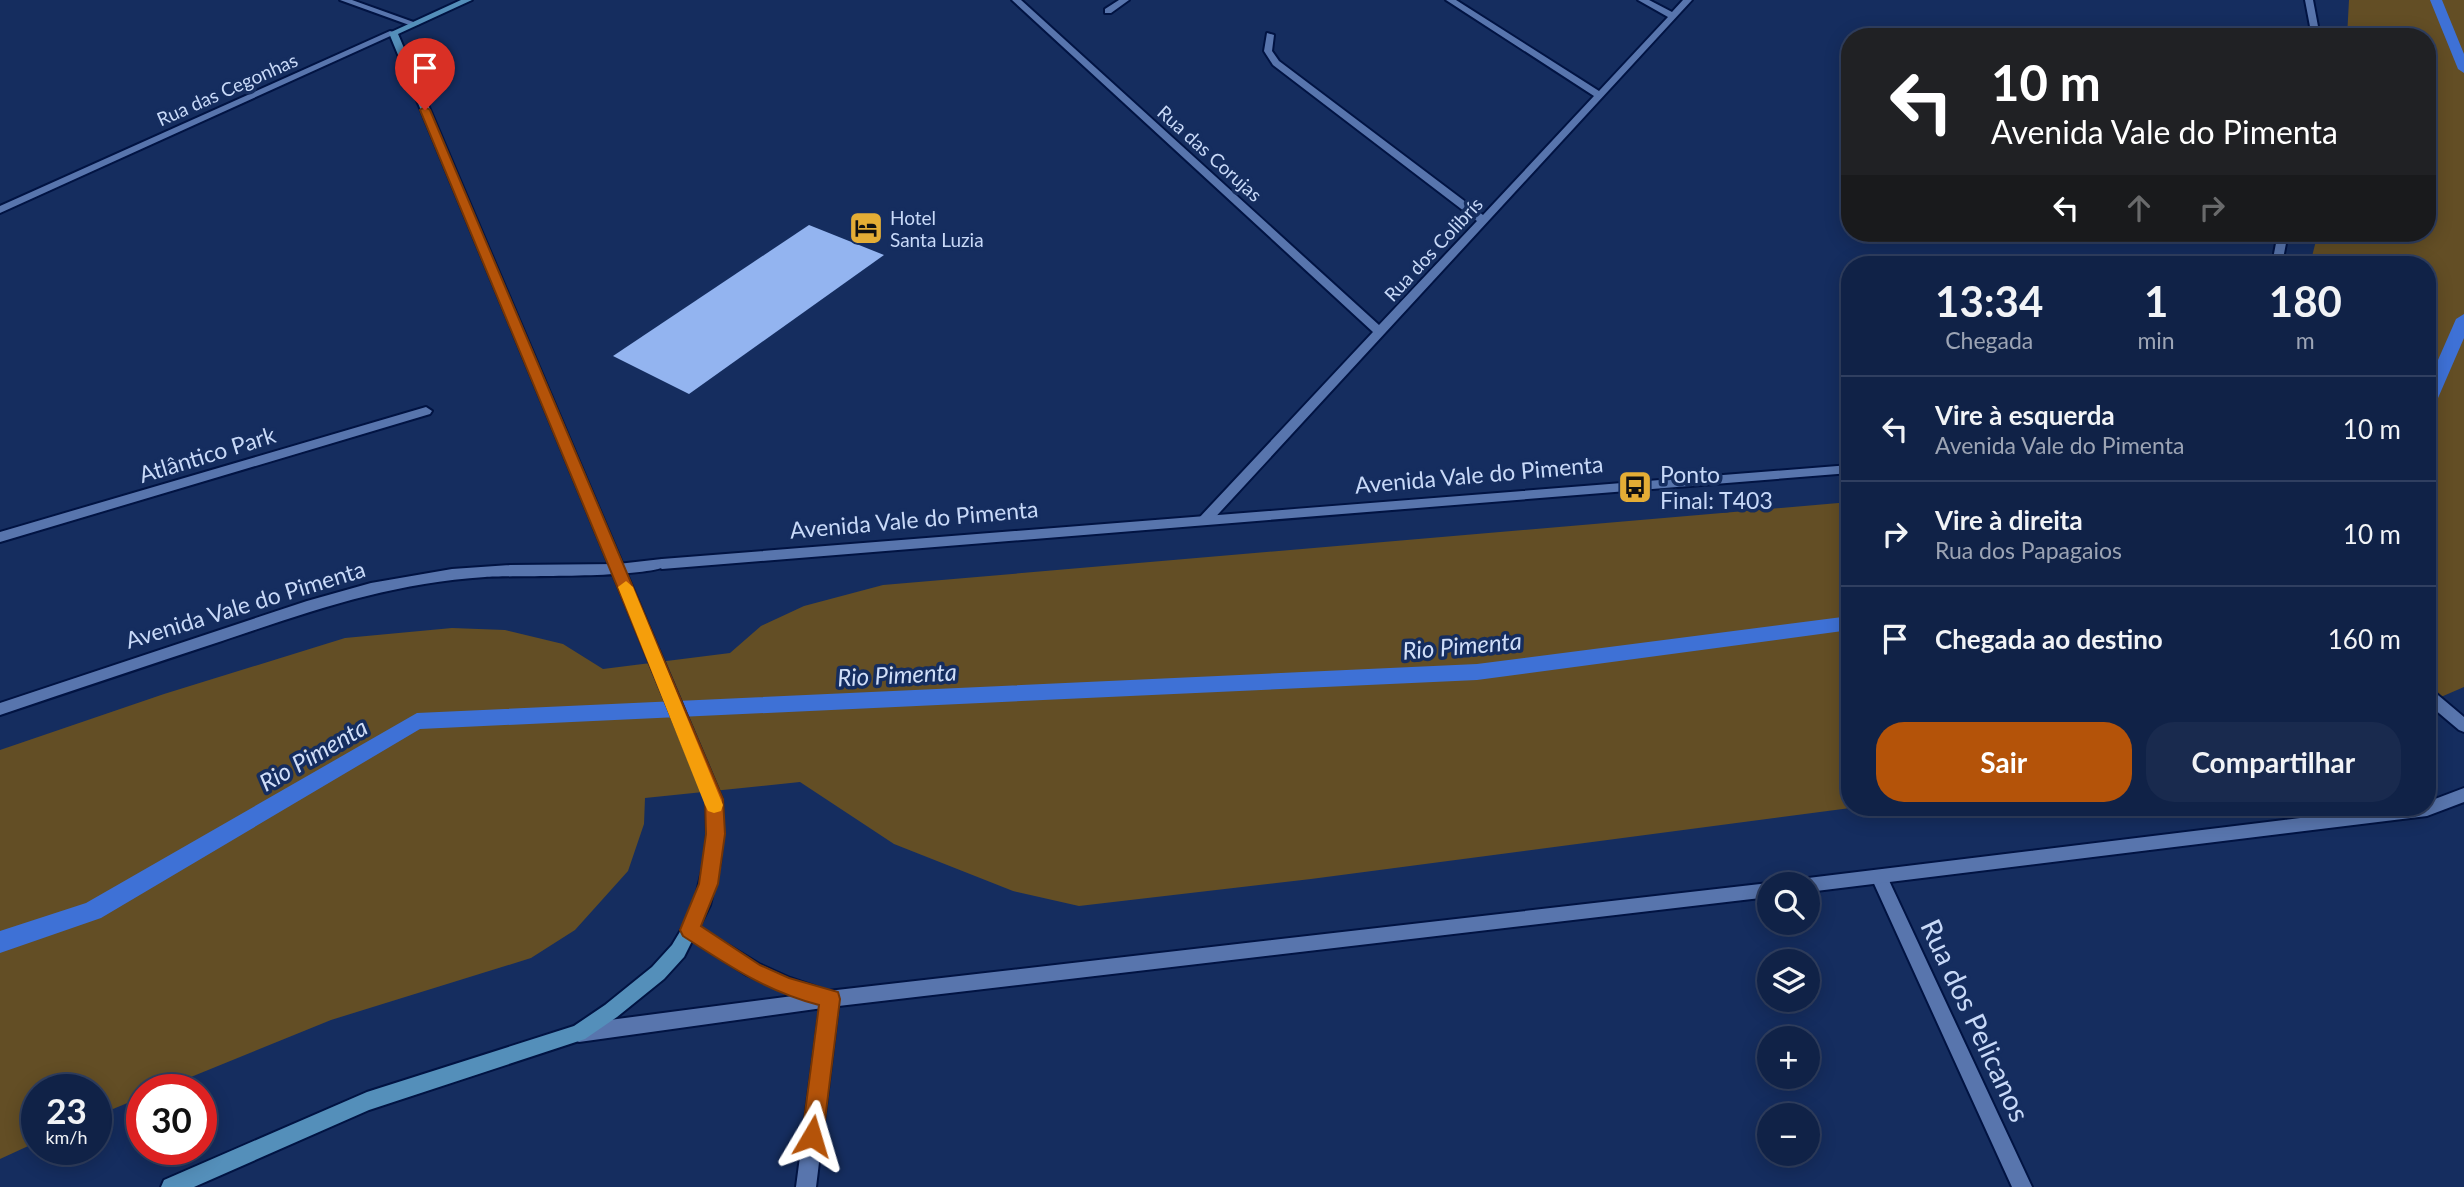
<!DOCTYPE html>
<html lang="pt">
<head>
<meta charset="utf-8">
<style>
	:root { --surface:#102247; --page:#192a4e; --text:#f1f3f6; --muted:#9ca4b4; --line:#303f60; --accent:#b45309 }
	body { margin:0; font-family:Lato,sans-serif; background:var(--page); color:var(--text); height:100vh; display:flex; flex-direction:column; font-size:26px; white-space:nowrap }
	* { box-sizing:border-box; margin:0 }
	p { font-size:23px; color:var(--muted) }
	.icon { flex:none; width:38px; height:38px; fill:none; stroke:currentColor; stroke-width:2; stroke-linecap:round; stroke-linejoin:round }
	.map { position:relative; flex:1; overflow:hidden }
	.side { position:absolute; left:1841px; top:256px; width:595px; height:560px; display:flex; flex-direction:column; background:var(--surface); border-radius:28px; box-shadow:0 4px 18px #0003,0 0 0 2px var(--line) }
	.side>* { flex:none }
	.banner { position:absolute; left:1841px; top:28px; width:595px; height:214px; border-radius:28px; box-shadow:0 4px 18px #0003,0 0 0 2px var(--line); background:#202124; color:#fff; overflow:hidden }
	.controls { position:absolute; left:1757px; top:872px; display:grid; gap:14px }
	.controls a { display:grid; place-items:center; width:63px; height:63px; border-radius:50%; background:var(--surface); box-shadow:0 4px 18px #0003,0 0 0 2px var(--line); font-size:35px }
	.speed { position:absolute; left:21px; top:1074px; display:flex; gap:14px; font-size:35px; font-weight:700; text-align:center }
	.speed>* { display:grid; place-content:center; width:91px; height:91px; border-radius:50%; background:var(--surface); box-shadow:0 4px 18px #0003,0 0 0 2px var(--line); line-height:1 }
	.speed small { font-size:18px; font-weight:400 }
	.speed .limit { border:10px solid #d22; background:#fff; color:#111 }
	.pin { position:absolute; display:grid; place-items:center; width:60px; height:60px; color:#fff; margin:-72px -30px; border-radius:50% 50% 50% 0; rotate:-45deg; box-shadow:0 0 7px #0007 }
	.pin .icon { rotate:45deg }
	.me { position:absolute; width:77px; margin:-38px; rotate:7deg; stroke-linejoin:round; filter:drop-shadow(0 0 5px #0008) }
	.turn { display:flex; align-items:center; gap:24px; height:147px; padding:0 35px; font-size:32px }
	.turn .icon { width:91px; height:91px; stroke-width:2.5 }
	.turn b { display:block; font-size:49px; line-height:60px }
	.lanes { display:flex; align-items:center; height:66px; padding:0 35px; background:#0003; justify-content:center; gap:35px; direction:ltr }
	.lanes .off { opacity:.35 }
	.eta { display:flex; justify-content:space-evenly; align-items:center; height:119px; text-align:center }
	.eta b { font-size:42px; font-weight:700; line-height:49px }
	.cta { display:flex; gap:14px; margin-top:auto; padding:14px 35px }
	.cta a { flex:1; height:80px; border-radius:28px; background:var(--accent); color:#fff; font-size:28px; font-weight:700; line-height:80px; text-align:center }
	.cta a+a { background:var(--page); color:var(--text) }
	ul { padding:0; list-style:none }
	li { display:flex; align-items:center; gap:21px; height:105px; padding:0 35px; border-top:2px solid var(--line) }
	li div { flex:1 }
	li b { display:block; font-size:26px }
	li em { font-style:normal }
	.map>svg:first-child { display:block }
</style>
</head>
<body>
<div class="map">
<svg width="2464" height="1187" viewBox="0 0 2464 1187">
	<rect width="100%" height="100%" fill="#152d5f"/>
	<path fill="#634e25" d="M2349,0h115v687l-37,16v-439h-117l8,-31h109v-196h-80z
		M1850,502v305h8l-547,72 -232,27 -66,-15 -119,-47 -94,-62 -155,16 -1,26 -16,47 -53,59 -44,28 -200,62 -172,70h-17v7l-46,19v-26h-59v52l-37,17v-409l164,-56 181,-56 107,-10 53,2 58,14 40,25 127,-16 31,-27 43,-20 79,-21z"/>
	<g fill="none" stroke-linecap="round" stroke-linejoin="round">
		<path fill="#3e71d6" fill-rule="evenodd" d="M2430,0h12l22,54v19l-6,-4z
			M2464,314v24l-29,67 -8,5v-25l29,-66z
			M1850,616v14l-373,50 -1057,49 -319,189 -101,35v-22l86,-28 331,-190 1060,-49z"/>
	</g>
	<path fill="#93b4f0" d="M809,225l75,30 -195,139 -76,-38z"/>
	<g fill="none" stroke-linecap="round" stroke-linejoin="round">
		<g stroke="#011342" stroke-width="4">
			<path id="minor" d="M340,0h12l67,24 -7,2z
				M1012,0h9l358,325 98,-104 -204,-156 -9,-14 3,-18 7,2 -2,16 7,10 204,154 111,-119 -148,-96h10l143,91 69,-74 -30,-17h11l23,12 11,-12h9l-483,524h-10l-2,-3 2,-3 174,-186z
				M1119,0h10l-18,13h-6v-4z
				M390,31l7,2 -397,180v-7z
				M426,407l6,4 -2,3 -430,128v-10z
				M662,559l7,5c-12,15 -156,11 -184,13 -95,6 -174,34 -263,64 -74,24 -148,49 -222,74v-12l307,-102 64,-18 81,-14 58,-4 108,-1z
				M1879,870l6,2 147,315h-20l-141,-310 2,-5z
				M830,991l6,2 3,6 -23,188h-20l25,-188 3,-6z"/>
		</g>
		<g stroke="#011342" stroke-width="4">
			<path id="tertiary" d="M2305,0h8l7,37h-8z
				M2278,233h10l-6,31h-10z
				M1850,465v8l-1188,96 -7,-5 7,-5z
				M2427,688l5,2 32,27v15l-5,-2 -32,-27z
				M2464,788v14l-37,14 -619,76v-8h-8l2,-4 6,-2 582,-71h37v-5z
				M1769,883l3,1h-3v13l-939,110 -251,35 -6,-3 -3,-6 3,-6 6,-3 214,-28 -46,-21 -63,-40 -3,-5 3,-5 6,-3 69,42 31,14 38,13z"/>
		</g>
		<g stroke="#011342" stroke-width="4">
			<path id="secondary" d="M461,0h11l-74,34 324,765 1,35 -3,29 -10,42 -26,52 -20,22 -47,38 -32,22 -216,71 -175,77h-33l3,-7 203,-88 207,-66 31,-21 47,-38 20,-22 12,-20 10,-21 10,-41 3,-29 -1,-35 -317,-766z"/>
		</g>
		<use href="#minor" fill="#5875ad" fill-rule="evenodd"/>
		<use href="#tertiary" fill="#5875ad" fill-rule="evenodd"/>
		<use href="#secondary" fill="#548fba" fill-rule="evenodd"/>
	</g>
	<path fill="#b45309" stroke="#753606" stroke-width="2" d="M425,107l5,3 293,689 2,35 -7,50 -17,42 59,39 29,13 49,14 2,7 -17,137 -3,7 -8,3 -7,-3 -3,-7 17,-131c-53,-14 -90,-39 -136,-69l-3,-6 19,-46 7,-50 -1,-35 -285,-689z"/>
	<path fill="#f59e0b" d="M626,581l7,6 90,218 -2,6 -7,2 -6,-2 -3,-6 -87,-218z"/>
	<defs>
		<g id="hotel-square" transform="scale(1.75)"><rect x="-9" y="-9" width="18" height="18" rx="4" fill="#e4ad35" stroke="#152d5f"/><path d="M-6-4.5h1.5V1H6V5H4.5V3h-9V5H-6ZM-4 0a1.8 1.8 0 1 1 3.6 0ZM.5 0V-2.5h3Q6-2.5 6 0Z" fill="#111"/></g>
		<g id="bus-square" transform="scale(1.75)"><rect x="-9" y="-9" width="18" height="18" rx="4" fill="#e4ad35" stroke="#152d5f"/><path d="M-5-6H5V4H4V6H2V4H-2V6H-4V4H-5ZM-3.5-4V0h7V-4ZM-3.5 1.2v1.5H-2V1.2ZM2 1.2v1.5H3.5V1.2Z" fill="#111"/></g>
	</defs>
	<g fill-rule="evenodd">
		<use href="#hotel-square" x="866" y="228"/>
		<use href="#bus-square" x="1635" y="487"/>
	</g>
	<g text-anchor="middle" dominant-baseline="central" stroke-width="7" stroke-linejoin="round" paint-order="stroke">
		<g font-size="19" fill="#c8d9f8" stroke="#152d5f">
			<text transform="translate(227 89) rotate(-24)">Rua das Cegonhas</text>
			<text transform="translate(1210 153) rotate(42)">Rua das Corujas</text>
			<text transform="translate(1433 249) rotate(-47)">Rua dos Colibrís</text>
		</g>
		<g font-size="19" fill="#c8d9f8" stroke="#152d5f" text-anchor="start">
			<text x="890" y="217">Hotel<tspan x="890" dy="22">Santa Luzia</tspan></text>
		</g>
		<g font-size="23" fill="#c8d9f8" stroke="#152d5f">
			<text transform="translate(207 454) rotate(-17)">Atlântico Park</text>
			<text transform="translate(1479 474) rotate(-5)">Avenida Vale do Pimenta</text>
			<text transform="translate(914 519) rotate(-5)">Avenida Vale do Pimenta</text>
			<text transform="translate(245 604) rotate(-17)">Avenida Vale do Pimenta</text>
		</g>
		<g font-size="23" fill="#c8d9f8" stroke="#152d5f" text-anchor="start">
			<text x="1660" y="474">Ponto<tspan x="1660" dy="26">Final: T403</tspan></text>
		</g>
		<g font-size="24" font-style="italic" fill="#d0def8" stroke="#152d5f">
			<text transform="translate(1462 645) rotate(-5)">Rio Pimenta</text>
			<text transform="translate(897 674) rotate(-3)">Rio Pimenta</text>
			<text transform="translate(313 754) rotate(-30)">Rio Pimenta</text>
		</g>
		<g font-size="28" fill="#c8d9f8" stroke="#152d5f">
			<text transform="translate(1976 1020) rotate(65)">Rua dos Pelicanos</text>
		</g>
	</g>
</svg>
<div class="controls">
<a><svg class="icon" aria-label="search" viewBox="0 0 24 24"><circle cx="10" cy="10" r="6"/><path d="M15 15l6 6"/></svg></a>
<a><svg class="icon" aria-label="layers" viewBox="0 0 24 24"><path d="M12 4l9 5-9 5-9-5zM3 14l9 5 9-5"/></svg></a>
<a>+</a>
<a>−</a>
</div>
<div class="speed"><div>23<small>km/h</small></div><div class="limit">30</div></div>
<div class="pin" style="left:425px;top:110px;background:#d93025"><svg class="icon" aria-label="arrive" viewBox="0 0 24 24"><path d="M6 21V4h12l-3 4 3 4H6"/></svg></div>
<svg class="me" style="left:812px;top:1136px" viewBox="-20 -20 40 40"><path d="M0-17L14 15 0 8-14 15z" fill="#b45309" stroke="#fff" stroke-width="4"/></svg>
<div class="banner">
<div class="turn"><svg class="icon" aria-label="left" viewBox="0 0 24 24"><path d="M17 20v-9H6M10 6l-5 5 5 5"/></svg><div><b>10 m</b>Avenida Vale do Pimenta</div></div>
<div class="lanes"><svg class="icon" aria-label="left" viewBox="0 0 24 24"><path d="M17 20v-9H6M10 6l-5 5 5 5"/></svg><svg class="icon off" aria-label="ahead" viewBox="0 0 24 24"><path d="M12 20V5M6 11l6-6 6 6"/></svg><svg class="icon off" aria-label="right" viewBox="0 0 24 24"><path d="M7 20v-9h11M14 6l5 5-5 5"/></svg></div>
</div>
<section class="side">
<div class="eta">
<div><b>13:34</b><p>Chegada</p></div>
<div><b>1</b><p>min</p></div>
<div><b>180</b><p>m</p></div>
</div>
<ul>
<li><svg class="icon" aria-label="left" viewBox="0 0 24 24"><path d="M17 20v-9H6M10 6l-5 5 5 5"/></svg><div><b>Vire à esquerda</b><p>Avenida Vale do Pimenta</p></div><em>10 m</em></li>
<li><svg class="icon" aria-label="right" viewBox="0 0 24 24"><path d="M7 20v-9h11M14 6l5 5-5 5"/></svg><div><b>Vire à direita</b><p>Rua dos Papagaios</p></div><em>10 m</em></li>
<li><svg class="icon" aria-label="arrive" viewBox="0 0 24 24"><path d="M6 21V4h12l-3 4 3 4H6"/></svg><div><b>Chegada ao destino</b></div><em>160 m</em></li>
</ul>
<div class="cta"><a>Sair</a><a>Compartilhar</a></div>
</section>
</div>
</body>
</html>
